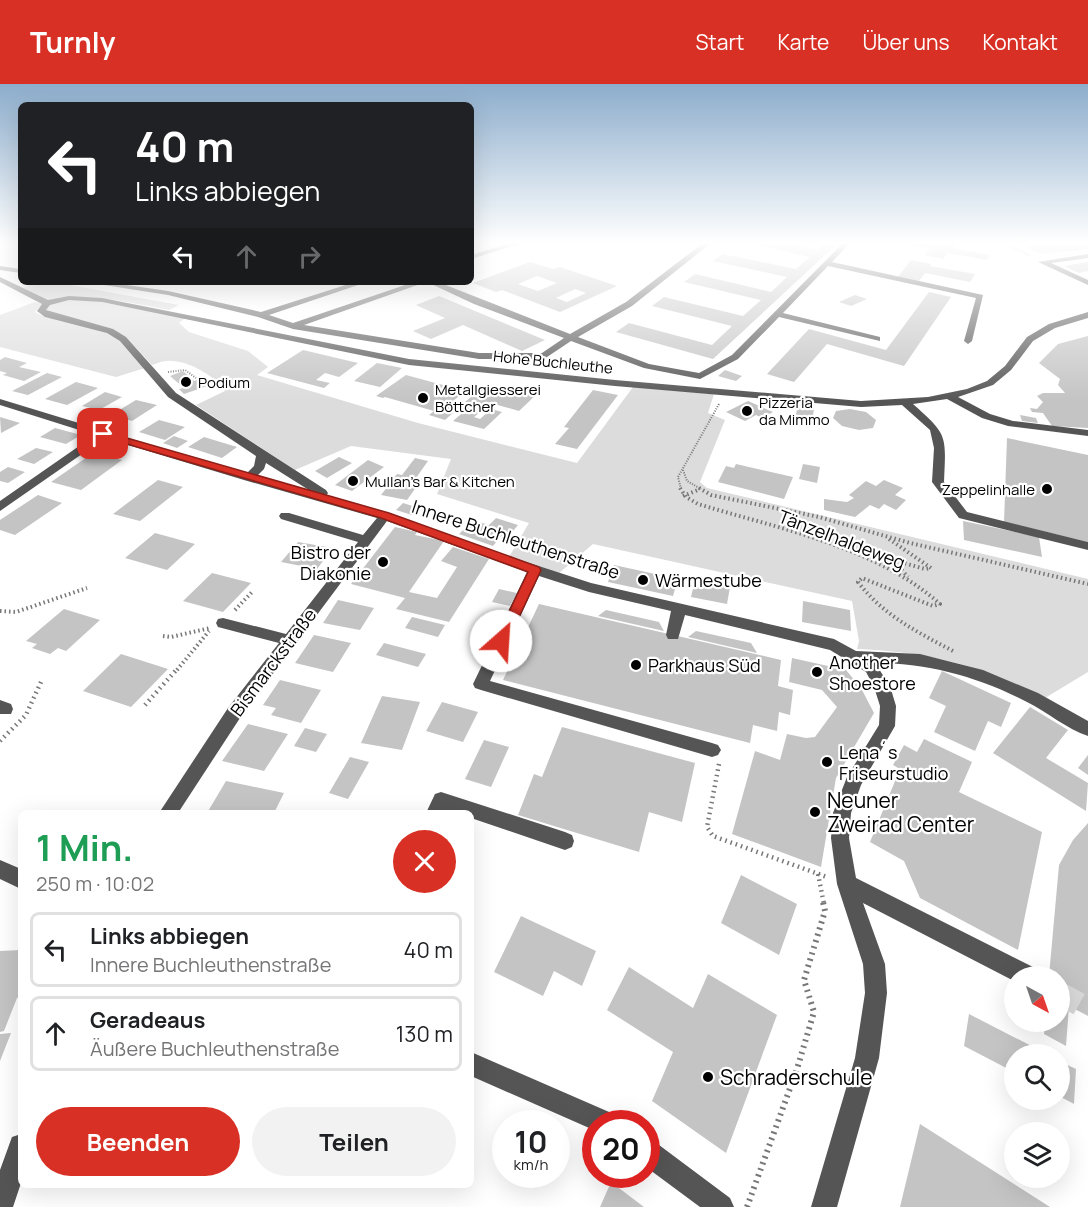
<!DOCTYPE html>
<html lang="de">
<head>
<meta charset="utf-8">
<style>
	:root { --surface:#fff; --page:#f2f2f2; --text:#202124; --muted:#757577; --line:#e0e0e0; --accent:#d93025 }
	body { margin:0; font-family:Manrope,sans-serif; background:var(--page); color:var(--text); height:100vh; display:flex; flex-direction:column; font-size:22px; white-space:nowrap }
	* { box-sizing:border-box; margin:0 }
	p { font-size:20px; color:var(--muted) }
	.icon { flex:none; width:33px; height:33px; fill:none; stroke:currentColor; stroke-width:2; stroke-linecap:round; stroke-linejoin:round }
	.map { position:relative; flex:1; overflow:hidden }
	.drawer { position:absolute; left:18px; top:726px; width:456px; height:378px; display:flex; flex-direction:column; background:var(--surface); border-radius:9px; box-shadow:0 6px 24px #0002 }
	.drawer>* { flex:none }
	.banner { position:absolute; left:18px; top:18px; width:456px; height:183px; border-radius:9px; box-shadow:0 6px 24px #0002; background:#202124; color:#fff; overflow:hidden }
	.needle { width:39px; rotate:140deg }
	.buttons { position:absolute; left:1004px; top:882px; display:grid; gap:12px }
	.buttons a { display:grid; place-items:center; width:66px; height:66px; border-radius:50%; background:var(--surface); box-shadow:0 6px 24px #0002; font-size:30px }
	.speed { position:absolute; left:492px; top:1026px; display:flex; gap:12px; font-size:30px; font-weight:700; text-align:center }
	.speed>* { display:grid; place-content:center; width:78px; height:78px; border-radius:50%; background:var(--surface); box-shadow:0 6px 24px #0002; line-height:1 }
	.speed small { font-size:15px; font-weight:400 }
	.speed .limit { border:9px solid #d22; background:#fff; color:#111 }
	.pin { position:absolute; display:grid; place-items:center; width:51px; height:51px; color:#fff; margin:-26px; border-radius:12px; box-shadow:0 3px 9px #0006 }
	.me { position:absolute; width:66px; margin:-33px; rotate:26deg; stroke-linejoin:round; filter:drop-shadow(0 0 4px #0008) }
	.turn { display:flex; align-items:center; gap:21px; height:126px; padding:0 18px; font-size:27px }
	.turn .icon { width:78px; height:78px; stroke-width:2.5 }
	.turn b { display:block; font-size:42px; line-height:51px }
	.lanes { display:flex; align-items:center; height:57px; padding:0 18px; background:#0003; justify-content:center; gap:30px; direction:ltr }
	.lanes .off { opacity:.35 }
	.round { display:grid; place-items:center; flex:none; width:63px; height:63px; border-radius:32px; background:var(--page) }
	.overview { display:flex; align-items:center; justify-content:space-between; height:102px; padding:0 18px }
	h1 { font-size:36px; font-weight:700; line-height:45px; color:#1e9e55 }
	.cta { display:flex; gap:12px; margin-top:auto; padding:12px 18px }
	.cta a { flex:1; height:69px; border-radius:36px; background:var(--accent); color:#fff; font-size:24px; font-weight:700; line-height:69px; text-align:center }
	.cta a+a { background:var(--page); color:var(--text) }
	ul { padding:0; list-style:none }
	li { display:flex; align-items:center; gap:18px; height:75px; margin:0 12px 9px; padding:0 6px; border:3px solid var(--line); border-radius:9px }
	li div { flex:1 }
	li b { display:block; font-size:22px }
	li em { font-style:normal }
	header { display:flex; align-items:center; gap:36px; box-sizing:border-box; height:84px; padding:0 30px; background:var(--accent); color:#fff }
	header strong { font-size:28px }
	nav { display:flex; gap:33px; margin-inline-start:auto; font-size:21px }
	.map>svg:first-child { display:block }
</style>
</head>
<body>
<header>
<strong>Turnly</strong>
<nav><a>Start</a><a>Karte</a><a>Über uns</a><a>Kontakt</a></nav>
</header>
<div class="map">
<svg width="1088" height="1123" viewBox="0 0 1088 1123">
	<rect width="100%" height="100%" fill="#fff"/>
	<path fill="#dcdcdc" d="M23,198h30l126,23 -10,5c-40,-7 -79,-18 -121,-9l-25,-13 6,-2z
		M68,215l32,3 85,16 -6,5 10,9 59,19 20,16 -11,8 161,48 159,40 56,-76 81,7 -6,19 17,7 -25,62 7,6 381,91v93l-43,26c-64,-33 -116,-46 -188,-49l2,-8 -7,-40 -259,-57 -35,30 -49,-17 20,-34 -92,-29 14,-35 -100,-13 -56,24 -99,-65 29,-14c-11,-16 -39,-32 -59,-30 -5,0 -10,3 -14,4l-25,-27 -77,-24 -4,-4 5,-6z
		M35,218l7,2 -7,8c26,14 61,9 85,27 9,7 17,20 25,29l-29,9 -116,-30v-32z"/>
	<path fill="#c4c4c4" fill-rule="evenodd" d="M749,159h38l31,7 7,-7h13l-125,116 -97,-27 13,-9 83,22 20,-19 -80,-20 12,-9 79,19 18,-16 -77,-18 11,-8 76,18 16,-15 -74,-16 10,-7 73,15 14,-12z
		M904,159h51l-3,5 38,7 -3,5 -39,-7 -5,6 -18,-4 5,-6z
		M1062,159h24l2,6 -47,5 -15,-7z
		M911,176l20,4 -1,2 45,8 -5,8 -45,-9 -6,8 -21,-4z
		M530,178l23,7 7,-2 57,19 -57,26 -58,-22 -6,2 -23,-9zM537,192l20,7 -19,8 -20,-7zM575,205l11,4 -19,9 -11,-4z
		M1088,178v9l-9,2 -15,-7z
		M929,208l22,5 -47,69 -77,-22 -33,38 -27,-8 42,-45 77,21z
		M855,211l12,4 -16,7 -12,-4z
		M439,212l106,44 -23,11 -59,-26 -32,14 -18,-8 32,-13 -29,-13z
		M1088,252v92l-36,-2 -9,-13 -11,-1 -2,-4 7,1 6,-7 -6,-6 6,-3h22l-7,-8 2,-6 -21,-16 19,-19z
		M303,266l55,13 -19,14 -14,-4 -9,7 14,3 -6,5 -57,-15z
		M5,273l22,6 -8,4 22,5 -17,9 -21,-6 4,-2 -7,-2v-11z
		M377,279l25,5 -22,19 -26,-6z
		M725,286l17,6 -6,5 -18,-5z
		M183,287l11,10 8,-3 8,7 -26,9 -5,-5 5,-1 -14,-12z
		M47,289l15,4 -34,18 -16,-4z
		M406,291l59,16 -13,11 10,3 -17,15 -16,-5 5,-4 -49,-14 -2,1 -7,-2z
		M76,298l22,6 -31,17 -22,-6z
		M484,302l20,5 6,-5 28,7 -19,18 -28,-8 -17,14 6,2 11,-10 11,3 -18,17 -31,-8 20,-17 -8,-2z
		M593,306l25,5 -41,54 -22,-5 14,-16 -5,-1z
		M105,308l17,5 -23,13 -17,-4z
		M136,316l21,5 -25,16 -21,-6z
		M748,317l25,11 -11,6 -6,-3 -11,6 -19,-9z
		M798,321l16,3 -1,8h-4l-1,5 -13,-2z
		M850,325l16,3 10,8 -3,8 -14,2 -17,-4 -9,-8 3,-7z
		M1020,331l16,3 2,5 -16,-2z
		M0,333l20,6 -19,10z
		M159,336l26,7 -20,13 -26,-8z
		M55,344l26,7 -15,9 -26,-7z
		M174,352l14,5 -11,7 -14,-5z
		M204,353l33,10 -15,11 -34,-11z
		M1007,354l81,17v87l-84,-20z
		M36,364l17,4 -19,12 -17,-5z
		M93,369l29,7 -41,30 -30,-8z
		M339,373l13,6 -25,15 -12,-7z
		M415,374l13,3 -12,17 6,1 -15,21 -26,-5 16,-21 5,1z
		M368,376l16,7 -32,24 -17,-6z
		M736,380l57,13 -9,22 -66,-17 8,-16 8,2z
		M803,380l17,3 -3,16 -18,-4z
		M8,383l17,5 -17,11 -8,-2v-9z
		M158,396l25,7 -43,34 -27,-7z
		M884,396l19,8 -8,7 11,5 -10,10 -12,-6 -5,5 -9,-4 -15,12 -31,-7v-11l23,3 7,-4 -5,-3 17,-14 10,5z
		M38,411l24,8 -47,32 -15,-5v-10z
		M403,419l16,5 -7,7 -16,-5z
		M496,434l22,7 -10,12 -6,-2 -9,11 -34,-12 14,-14 16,5z
		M963,437l76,16 3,20 -78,-17z
		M395,443l22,5 -2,3 29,6 -35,51 28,6 20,-31 -16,-6 12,-14 36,12 -40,63 -53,-13 9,-11 -54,-14z
		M155,449l40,11 -28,26 -42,-12z
		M298,458l35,6 -16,21 -36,-7z
		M614,481l64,14 -5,17 -65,-14z
		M212,489l39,10 -28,29 -40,-11z
		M695,496l35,7 -3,17 -36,-7z
		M499,505l18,4 -7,13 -18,-4z
		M338,516l36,8 -14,22 -37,-7z
		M803,517l47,9 1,21 -49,-9z
		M539,520l242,56 -3,26 15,4 -3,25 -11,-3 -2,19 -24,-6 -3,18 -247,-63z
		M64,525l36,11 -34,31 -8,-3 -8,6 -18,-6 5,-4 -11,-3z
		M606,526l53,12 5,9 -66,-15z
		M412,533l33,8 -7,12 -33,-9z
		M696,547l55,12 6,10 -69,-16z
		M314,551l37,8 -18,29 -38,-9z
		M384,559l42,11 -8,13 -42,-12z
		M121,570l47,15 -37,38 -48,-16z
		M792,574l54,12 15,18 13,25 -38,65 -15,89 -89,-33 23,-83 25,9 7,-26 19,4 9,-1 22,-30 -15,-17 -33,-8z
		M942,587l69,32 -10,24 -13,-6 -13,30 -41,-19 12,-26 -17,-8z
		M280,596l41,10 -20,33 -30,-8 5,-7 -13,-3z
		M382,612l38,6 -18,48 -41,-7z
		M442,618l36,10 -15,30 -37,-11z
		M1030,623l38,23 -22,28 42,25 -2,28 -93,-58z
		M248,640l40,10 -24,37 -42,-10z
		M562,643l133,36 -13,59 -33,-10 -10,40 -121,-37 16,-41 8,3z
		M305,644l22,6 -11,18 -22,-6z
		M924,655l48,23 -13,30 83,40 -24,118 -98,-52 -16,-37 -34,-19 30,-73 -7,-4 11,-20 13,7z
		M484,656l25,7 -18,40 -26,-8z
		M1088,671v20l-10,-7z
		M350,673l19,5 -21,37 -19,-6z
		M226,697l58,12 -10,20h-67z
		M1088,739v193l-19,-10 -3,40 -22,-12 1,-12h14v-46h-10l10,-111 14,-25z
		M741,791l56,29 -18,51 -58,-32z
		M521,832l75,35 -14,35 -28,-15 -11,25 -49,-24z
		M21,866v47l-4,1 -13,33 -4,1v-81z
		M629,883l64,41 15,-34 69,41 -51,138 -74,-52 21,-49 -66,-42z
		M969,930l78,40h-33v18l-50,-26z
		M11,949l-11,28v-27z
		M1059,977l17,8 -2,35 -15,-8z
		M920,1040l130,83h-150z
		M611,1098l33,25h-44z"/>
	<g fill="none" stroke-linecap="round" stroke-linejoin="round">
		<path stroke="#d9d9d9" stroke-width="23" stroke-dasharray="23 11" stroke-linecap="butt" d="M1059,909l29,16"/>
		<path stroke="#777" stroke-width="2" stroke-dasharray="1 1.5" stroke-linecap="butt" d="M1004,159l26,13
			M168,288l17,-2 11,8
			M683,386l4,11 14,8
			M681,405l-3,-12 41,-73"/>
		<path stroke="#777" stroke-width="4" stroke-dasharray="1.5 3" stroke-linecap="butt" d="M680,404l6,9 12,7c81,25 177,42 242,100l-7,2 -71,-28 -4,4c25,33 59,50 95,69
			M699,404l12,7 108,22 91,26 178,41
			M683,412l15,-6
			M889,455l42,29 -6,1 -32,-9 15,17
			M235,526l18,-19
			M0,527l16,1 71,-24
			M163,552l8,1 39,-9
			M177,586l32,-39"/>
		<path stroke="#777" stroke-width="4.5" stroke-dasharray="1.5 4" stroke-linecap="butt" d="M145,621l33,-37
			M0,657l26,-26 15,-33
			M719,680l-12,63 6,9 114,41
			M818,790l6,30"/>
		<path stroke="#777" stroke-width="6" stroke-dasharray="2 4.5" stroke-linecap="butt" d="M747,1123l50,-138 17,-57 -10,-32 21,-69 -2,-9"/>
		<path fill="#555" fill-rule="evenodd" d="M510,159h12l-51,16v-4z
			M703,159h8l-79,63 -54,31 71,27 50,9 33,-18 111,-112h7l-18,19 151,33 -11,46 -4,3 -4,-3 12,-43 -148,-32 -45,47 97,24v4l-101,-24 -41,42 -38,20 -56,-11 -73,-27 -27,18h-65l-186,-30 -35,-12 -90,-22 -83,-13h21l62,9 93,21 94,-30h12l-98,33 24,8 121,-41h12l-122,43 175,28h63l22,-15 -90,-34 -47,-22h11l132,52 56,-32z
			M1088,170v4l-37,5 37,17v5l-50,-23z
			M0,182l21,3v4l-21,-3z
			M0,193l48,23 21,-4 33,2 307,61 206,21 246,21 67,-4 39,-8 20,-8 18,-15 22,-29 22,-13 39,-12v6l-33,10 -22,13 -22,29 -18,15 -35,12 32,17 23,7 75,9v6l-80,-10 -26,-8 -35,-19 -34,5c35,31 33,31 31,78l23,30 121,30v8l-129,-32 -27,-36 2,-34 -4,-18 -28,-25 -41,2 -246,-21 -206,-21 -307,-63 -33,-2 -19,5 -4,5 67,19 13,8 50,56 150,97 2,3 -2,3 63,17 110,40 92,30 243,56 22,12 64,3 63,16 55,23 50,28v15c-21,-7 -41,-24 -61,-34 -48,-25 -99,-39 -152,-39l15,23 6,20 -1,20 -34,59 -10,28 -2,25 7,40 179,90 3,8h-24v5l-151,-78 22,61 2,29 -8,65 -42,149h-26l44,-149 10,-65 -2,-29 -26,-80 -6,-46 2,-25 14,-36 32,-52 1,-19 -6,-19 -8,-15 -36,-22 -145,-35 -7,24h-10l-2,-4 5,-24 -82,-19 -50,-16 -49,105 222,62 6,2 3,5 -3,5 -6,2 -231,-67 -6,-2 -2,-4 54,-112 -140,-51 -147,197 -62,95h-19l69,-105 51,-65 -61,-16 -2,-4 2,-4 5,-1 63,16 72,-92 -77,-23 -2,-3 2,-3h8l74,22 14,-17 -133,-38 -139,-42 -105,73v-10l95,-66 -95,-30v-6l246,75 8,-8 2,-10 -88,-59 -48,-56 -13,-8 -62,-16 -8,-6 5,-7 -42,-22zM266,379l46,29 -56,-15 8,-8z
			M0,616l11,4 2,5 -2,5h-11z
			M441,708l124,40 7,3 2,6 -2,6 -7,3 -94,-32v-5h-15l-10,-3 -2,3h-18l9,-19z
			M0,776l21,9v20l-21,-10z
			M471,968l145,63 3,9h-23v7l-125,-55z
			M21,1050v49l-8,24h-13v-37l12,-33z
			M646,1055l9,3 75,56 4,9h-34l-54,-40z"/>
	</g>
	<linearGradient id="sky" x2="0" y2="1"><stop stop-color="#8cadcc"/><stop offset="0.5" stop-color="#fff"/><stop offset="1" stop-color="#fff" stop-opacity="0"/></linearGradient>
	<rect width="1088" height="317" fill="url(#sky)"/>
	<path fill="#d93025" stroke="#8d1f18" stroke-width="1.5" d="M99,348h7l283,81 150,54 2,3 -35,75h-9l-2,-4 33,-69 -147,-54 -282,-82z"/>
	<g fill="#000" stroke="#fff" stroke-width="2">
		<circle cx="186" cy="298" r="6"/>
		<circle cx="423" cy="314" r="6"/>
		<circle cx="747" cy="327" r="6"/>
		<circle cx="353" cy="397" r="6"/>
		<circle cx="1047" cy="405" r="6"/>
		<circle cx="383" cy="478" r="6"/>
		<circle cx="643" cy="496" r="6"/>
		<circle cx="636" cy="581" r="6"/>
		<circle cx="817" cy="588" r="6"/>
		<circle cx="827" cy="678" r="6"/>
		<circle cx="815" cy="728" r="6"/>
		<circle cx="708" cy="993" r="6"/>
	</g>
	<g text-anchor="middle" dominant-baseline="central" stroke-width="4.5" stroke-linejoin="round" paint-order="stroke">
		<g font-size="15" fill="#000" stroke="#fff">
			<text transform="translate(553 278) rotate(6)">Hohe Buchleuthe</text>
		</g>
		<g font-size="15" fill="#000" stroke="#fff" text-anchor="start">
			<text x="198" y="298">Podium</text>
			<text x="435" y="305">Metallgiesserei<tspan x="435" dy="17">Böttcher</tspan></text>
			<text x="759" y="318">Pizzeria<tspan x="759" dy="17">da Mimmo</tspan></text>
			<text x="365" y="397">Mullan's Bar &amp; Kitchen</text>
			<text x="1035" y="405" text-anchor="end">Zeppelinhalle</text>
		</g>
		<g font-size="18" fill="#000" stroke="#fff">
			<text transform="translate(516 455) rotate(18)">Innere Buchleuthenstraße</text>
			<text transform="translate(842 455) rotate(21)">Tänzelhaldeweg</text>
			<text transform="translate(273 578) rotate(-53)">Bismarckstraße</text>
		</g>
		<g font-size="18" fill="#000" stroke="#fff" text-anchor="start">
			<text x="371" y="468" text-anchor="end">Bistro der<tspan x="371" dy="21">Diakonie</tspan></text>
			<text x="655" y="496">Wärmestube</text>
			<text x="829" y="578">Another<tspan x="829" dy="21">Shoestore</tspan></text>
			<text x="648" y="581">Parkhaus Süd</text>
			<text x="839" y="668">Lena´s<tspan x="839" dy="21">Friseurstudio</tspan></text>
		</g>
		<g font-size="21" fill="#000" stroke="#fff" text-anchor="start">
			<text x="827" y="716">Neuner<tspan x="827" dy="24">Zweirad Center</tspan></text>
			<text x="720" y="993">Schraderschule</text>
		</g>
	</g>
</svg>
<div class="buttons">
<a><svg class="needle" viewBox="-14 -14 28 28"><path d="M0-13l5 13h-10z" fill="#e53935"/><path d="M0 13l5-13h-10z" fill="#757577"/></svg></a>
<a><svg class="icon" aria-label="search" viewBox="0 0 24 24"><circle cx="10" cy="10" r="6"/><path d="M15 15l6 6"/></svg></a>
<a><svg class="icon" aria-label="layers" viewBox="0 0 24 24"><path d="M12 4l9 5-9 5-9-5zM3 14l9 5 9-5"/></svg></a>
</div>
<div class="speed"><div>10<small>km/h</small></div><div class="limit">20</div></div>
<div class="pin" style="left:103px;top:350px;background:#d93025"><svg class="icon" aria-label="arrive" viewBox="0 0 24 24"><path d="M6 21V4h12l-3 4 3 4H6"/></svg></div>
<svg class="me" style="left:501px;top:557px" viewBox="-20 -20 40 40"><circle r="19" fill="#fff"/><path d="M0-13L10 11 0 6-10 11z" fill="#d93025"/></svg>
<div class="banner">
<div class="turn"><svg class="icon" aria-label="left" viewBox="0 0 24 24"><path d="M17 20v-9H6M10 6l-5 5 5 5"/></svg><div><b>40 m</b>Links abbiegen</div></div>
<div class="lanes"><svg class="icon" aria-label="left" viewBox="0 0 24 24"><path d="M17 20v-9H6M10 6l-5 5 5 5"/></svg><svg class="icon off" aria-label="ahead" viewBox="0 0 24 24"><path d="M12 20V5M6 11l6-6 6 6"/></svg><svg class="icon off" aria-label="right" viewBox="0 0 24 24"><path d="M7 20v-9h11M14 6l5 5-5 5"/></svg></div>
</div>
<section class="drawer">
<div class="overview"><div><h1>1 Min.</h1><p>250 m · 10:02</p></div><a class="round" style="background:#d93025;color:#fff"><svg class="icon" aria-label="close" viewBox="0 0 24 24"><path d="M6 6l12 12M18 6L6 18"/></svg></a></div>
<ul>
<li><svg class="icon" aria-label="left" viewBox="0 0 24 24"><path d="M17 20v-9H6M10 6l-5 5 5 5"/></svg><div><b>Links abbiegen</b><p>Innere Buchleuthenstraße</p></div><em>40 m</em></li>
<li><svg class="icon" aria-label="ahead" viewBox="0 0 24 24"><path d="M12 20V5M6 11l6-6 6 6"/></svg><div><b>Geradeaus</b><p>Äußere Buchleuthenstraße</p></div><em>130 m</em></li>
</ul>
<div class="cta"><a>Beenden</a><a>Teilen</a></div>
</section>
</div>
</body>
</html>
